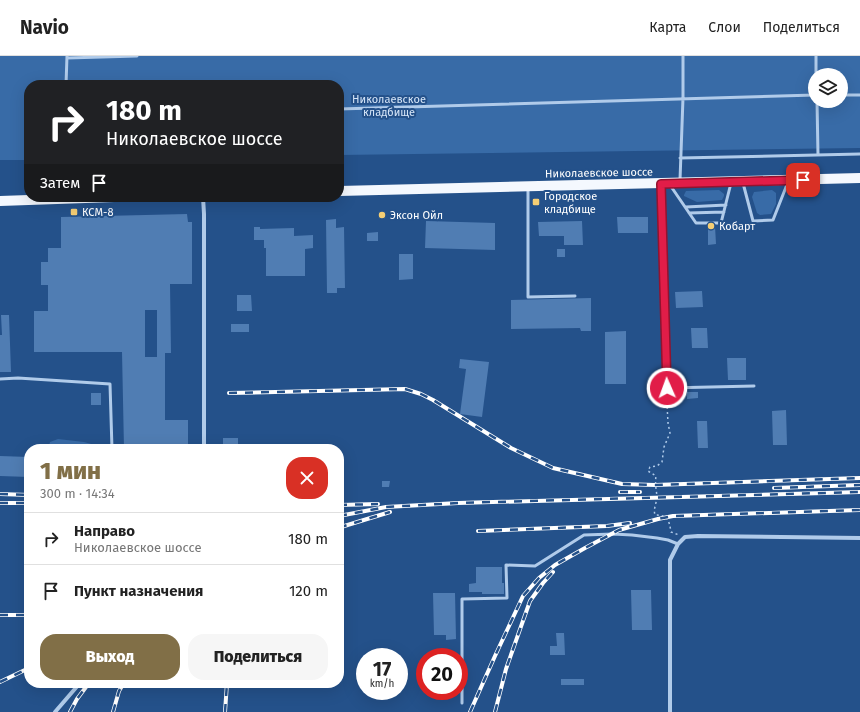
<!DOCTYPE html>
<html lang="ru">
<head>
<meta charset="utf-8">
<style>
	:root { --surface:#fff; --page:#f6f6f6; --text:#222; --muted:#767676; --line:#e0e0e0; --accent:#816f47 }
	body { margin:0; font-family:"Fira Sans",sans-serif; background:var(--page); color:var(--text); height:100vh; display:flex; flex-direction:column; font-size:15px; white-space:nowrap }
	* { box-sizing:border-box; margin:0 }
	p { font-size:13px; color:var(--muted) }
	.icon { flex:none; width:22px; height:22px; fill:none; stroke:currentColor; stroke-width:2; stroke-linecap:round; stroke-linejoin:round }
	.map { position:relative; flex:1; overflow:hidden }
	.sheet { position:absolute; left:24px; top:388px; width:320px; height:244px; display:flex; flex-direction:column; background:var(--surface); border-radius:16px; box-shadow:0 4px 16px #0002 }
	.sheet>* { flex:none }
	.top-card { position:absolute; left:24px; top:24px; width:320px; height:122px; border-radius:16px; box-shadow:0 4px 16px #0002; background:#202124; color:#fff; overflow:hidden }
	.buttons { position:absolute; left:808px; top:12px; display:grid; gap:8px }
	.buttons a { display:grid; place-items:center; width:40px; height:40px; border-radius:50%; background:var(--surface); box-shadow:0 4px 16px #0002; font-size:20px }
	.speed { position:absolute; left:356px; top:592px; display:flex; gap:8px; font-size:20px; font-weight:700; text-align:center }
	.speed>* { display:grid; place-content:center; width:52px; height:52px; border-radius:50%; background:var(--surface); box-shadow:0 4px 16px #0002; line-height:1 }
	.speed small { font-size:10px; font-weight:400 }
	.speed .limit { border:6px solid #d22; background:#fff; color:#111 }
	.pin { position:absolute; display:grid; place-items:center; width:34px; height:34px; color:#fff; margin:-17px; border-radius:8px; box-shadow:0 2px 6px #0006 }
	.me { position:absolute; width:44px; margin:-22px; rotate:358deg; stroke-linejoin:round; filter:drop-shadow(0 0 3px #0008) }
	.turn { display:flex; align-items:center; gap:14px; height:84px; padding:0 16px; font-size:18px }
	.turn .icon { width:52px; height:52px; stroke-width:2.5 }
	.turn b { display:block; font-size:28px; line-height:34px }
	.then { display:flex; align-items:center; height:38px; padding:0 16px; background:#0003; gap:8px; font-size:15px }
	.round { display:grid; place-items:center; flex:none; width:42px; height:42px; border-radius:16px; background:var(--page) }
	.headline { display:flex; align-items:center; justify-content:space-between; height:68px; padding:0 16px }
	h1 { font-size:24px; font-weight:800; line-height:30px; color:var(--accent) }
	.action { display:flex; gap:8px; margin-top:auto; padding:8px 16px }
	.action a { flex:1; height:46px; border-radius:16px; background:var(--accent); color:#fff; font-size:16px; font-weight:800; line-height:46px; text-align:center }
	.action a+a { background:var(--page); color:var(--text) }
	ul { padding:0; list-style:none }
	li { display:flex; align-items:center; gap:12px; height:52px; padding:0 16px; border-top:1px solid var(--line) }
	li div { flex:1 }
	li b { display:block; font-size:15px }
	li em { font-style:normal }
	header { display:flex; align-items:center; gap:24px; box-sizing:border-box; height:56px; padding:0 20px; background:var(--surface); border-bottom:1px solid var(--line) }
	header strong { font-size:19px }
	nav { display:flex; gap:22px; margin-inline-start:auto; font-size:14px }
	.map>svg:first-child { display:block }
</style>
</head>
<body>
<header>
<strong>Navio</strong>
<nav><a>Карта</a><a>Слои</a><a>Поделиться</a></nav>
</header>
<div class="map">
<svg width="860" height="656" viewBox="0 0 860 656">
	<rect width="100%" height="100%" fill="#24518a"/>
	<path fill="#386ba7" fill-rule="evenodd" d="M0,0h860v92l-521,7v-70h-310v75h-29zM815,19h26v26h-26z
		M719,134l5,4v2l-2,4 -25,2 -13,-6v-1l2,-4z
		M772,134l4,3v11l-5,10 -11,1 -3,-2 -5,-16 2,-5z
		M58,383l26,3 11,3 2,4h-49l2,-7z"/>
	<path fill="#507db3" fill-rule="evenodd" d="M187,158l1,8h4v62h-22l1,69h-6v67h23v29h-64l-2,-97h-88v-41h14v-26h-7v-23h7v-14h13v-31zM145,254h12v47h-12z
		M617,161h31v16h-30z
		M336,163v9l8,-1 1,61h-8v5h-10l-1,-73z
		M426,165l69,2v27l-70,-2z
		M582,165l1,24h-19v-9h-25l-1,-14z
		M708,170h7l1,18 -8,1z
		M254,171h6v2l34,-1v8l19,-1v13l-8,1v27h-39v-28h-2v-8h-10z
		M378,176v9h-11v-8z
		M557,193h8v8h-8z
		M399,198h14v25l-14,1z
		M702,235l1,16 -27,1 -1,-16z
		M237,239h14l1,16h-15z
		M591,242v33h-10l-1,-3 -69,1v-29z
		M1,259h8l2,57h-11v-37h2z
		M231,268h18v8h-18z
		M691,272h16l1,20h-16z
		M626,275v53h-21v-52z
		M727,302h19v22h-18z
		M460,303l29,3 -7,55 -22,-3 6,-45 -7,-1z
		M687,336h11v6l-11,1z
		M91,337h10v12h-10z
		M786,354l1,35h-14l-1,-34z
		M697,365h10l1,27h-10z
		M223,382h15v11h-15z
		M0,400l29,1v20l-29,-1z
		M382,425h8l-1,6h-7z
		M476,511h26v16h2v11h-22v-2h-13v-8l7,-1z
		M631,534h20l1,40h-20z
		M433,537h22l1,46 -10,1v-5h-12z
		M556,577h8l1,22h-15v-9h7z
		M561,623h23v6h-23z"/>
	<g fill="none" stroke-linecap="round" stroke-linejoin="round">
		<path stroke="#b0cbea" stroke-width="1.5" stroke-dasharray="2 3" stroke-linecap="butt" d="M667,336v12l1,19 2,10 -6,14 -2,15 -5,4 -7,1 -2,4 8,5c-1,7 0,13 1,20 0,6 -4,13 -2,19 13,0 14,5 16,17l8,3"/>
		<path stroke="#b0cbea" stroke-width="3" d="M816,0v19
			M67,2l70,-2
			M66,29l1,-29
			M841,39h19
			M817,45l1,54
			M339,53l476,-14
			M680,102l180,-4
			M680,124l3,-82v-42
			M743,127l10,38 20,-1 15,-38
			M670,129l26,38h25l10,-40
			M661,130l6,202 87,-2
			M528,133v108l47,-1
			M686,151l40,-2
			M689,157l35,-1
			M0,323l18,-1 92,6 2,65
			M462,647v-104l45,-1 -1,-33 29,1 49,-31 29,-1 19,1 25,3 11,2 10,4"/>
		<path stroke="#b0cbea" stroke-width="4" d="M203,141l1,17v235
			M55,656l25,-29
			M670,656v-152l8,-16 7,-7 13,-1 162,2"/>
		<path stroke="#f4f8fe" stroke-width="10" d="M339,135l521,-13
			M0,145l114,-4"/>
		<g stroke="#fff" stroke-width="4">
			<path id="rail" d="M229,337l176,-4 16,5 12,6 78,48 42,20 69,16 33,1 205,-7
				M774,432l86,-3
				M620,436h20
				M0,438l29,1
				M0,447h29
				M339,449l39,-1
				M339,460l47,-9 72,-4 402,-11
				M339,472l2,-1 49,-15
				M478,475l129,-5 23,-3
				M0,559h29
				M0,626l29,-14
				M70,656l7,-13 12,-16
				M113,656l6,-21 5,-8
				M225,656l2,-29
				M470,656l25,-56 28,-60 16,-18 16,-13 30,-17 34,-18 39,-11 15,-3 187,-6
				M495,656l11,-43 24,-68 13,-18 10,-11"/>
		</g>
		<use href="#rail" stroke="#24518a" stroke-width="2.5" stroke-dasharray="8" stroke-linecap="butt"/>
	</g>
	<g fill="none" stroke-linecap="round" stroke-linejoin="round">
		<g stroke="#92132f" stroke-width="10">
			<path id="route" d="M667,332l-6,-204 142,-4"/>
		</g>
		<use href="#route" stroke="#e11d48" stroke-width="7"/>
	</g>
	<g fill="#f5ce74" stroke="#24518a" stroke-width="1.5">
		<rect x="532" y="142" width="8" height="8" rx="2"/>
		<rect x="70" y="152" width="8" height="8" rx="2"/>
		<circle cx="382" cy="159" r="4"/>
		<circle cx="711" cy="170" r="4"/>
	</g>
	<g text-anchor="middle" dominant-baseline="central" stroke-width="4" stroke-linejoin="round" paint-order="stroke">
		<g font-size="11" fill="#d5e5f8" stroke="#24518a">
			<text x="389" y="43">Николаевское<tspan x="389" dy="13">кладбище</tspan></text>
		</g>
		<g font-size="11" fill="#fff" stroke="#24518a">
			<text transform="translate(599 117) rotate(-1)">Николаевское шоссе</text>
		</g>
		<g font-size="11" fill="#fff" stroke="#24518a" text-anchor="start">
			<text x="544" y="140">Городское<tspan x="544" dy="13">кладбище</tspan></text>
			<text x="82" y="156">КСМ-8</text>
			<text x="390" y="159">Эксон Ойл</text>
			<text x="719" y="170">Кобарт</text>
		</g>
	</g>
</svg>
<div class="buttons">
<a><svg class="icon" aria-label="layers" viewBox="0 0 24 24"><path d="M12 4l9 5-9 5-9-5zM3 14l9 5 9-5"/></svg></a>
</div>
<div class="speed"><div>17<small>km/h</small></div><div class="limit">20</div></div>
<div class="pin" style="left:803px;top:124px;background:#d93025"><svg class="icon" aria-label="arrive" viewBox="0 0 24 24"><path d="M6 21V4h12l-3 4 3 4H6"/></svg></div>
<svg class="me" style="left:667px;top:332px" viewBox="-20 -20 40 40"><circle r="17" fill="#e11d48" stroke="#fff" stroke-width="3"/><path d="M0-11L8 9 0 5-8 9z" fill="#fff"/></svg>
<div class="top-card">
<div class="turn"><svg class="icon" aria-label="right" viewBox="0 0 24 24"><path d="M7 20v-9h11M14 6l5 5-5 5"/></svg><div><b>180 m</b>Николаевское шоссе</div></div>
<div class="then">Затем<svg class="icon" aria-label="arrive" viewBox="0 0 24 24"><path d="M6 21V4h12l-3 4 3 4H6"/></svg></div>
</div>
<section class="sheet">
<div class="headline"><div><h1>1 мин</h1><p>300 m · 14:34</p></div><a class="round" style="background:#d93025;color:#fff"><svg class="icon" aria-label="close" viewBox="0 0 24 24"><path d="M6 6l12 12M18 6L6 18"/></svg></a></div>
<ul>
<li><svg class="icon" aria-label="right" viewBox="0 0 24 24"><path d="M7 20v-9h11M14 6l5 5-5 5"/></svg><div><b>Направо</b><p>Николаевское шоссе</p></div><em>180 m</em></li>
<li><svg class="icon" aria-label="arrive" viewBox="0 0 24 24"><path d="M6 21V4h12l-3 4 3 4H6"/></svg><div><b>Пункт назначения</b></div><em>120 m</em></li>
</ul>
<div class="action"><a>Выход</a><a>Поделиться</a></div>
</section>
</div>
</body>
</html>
